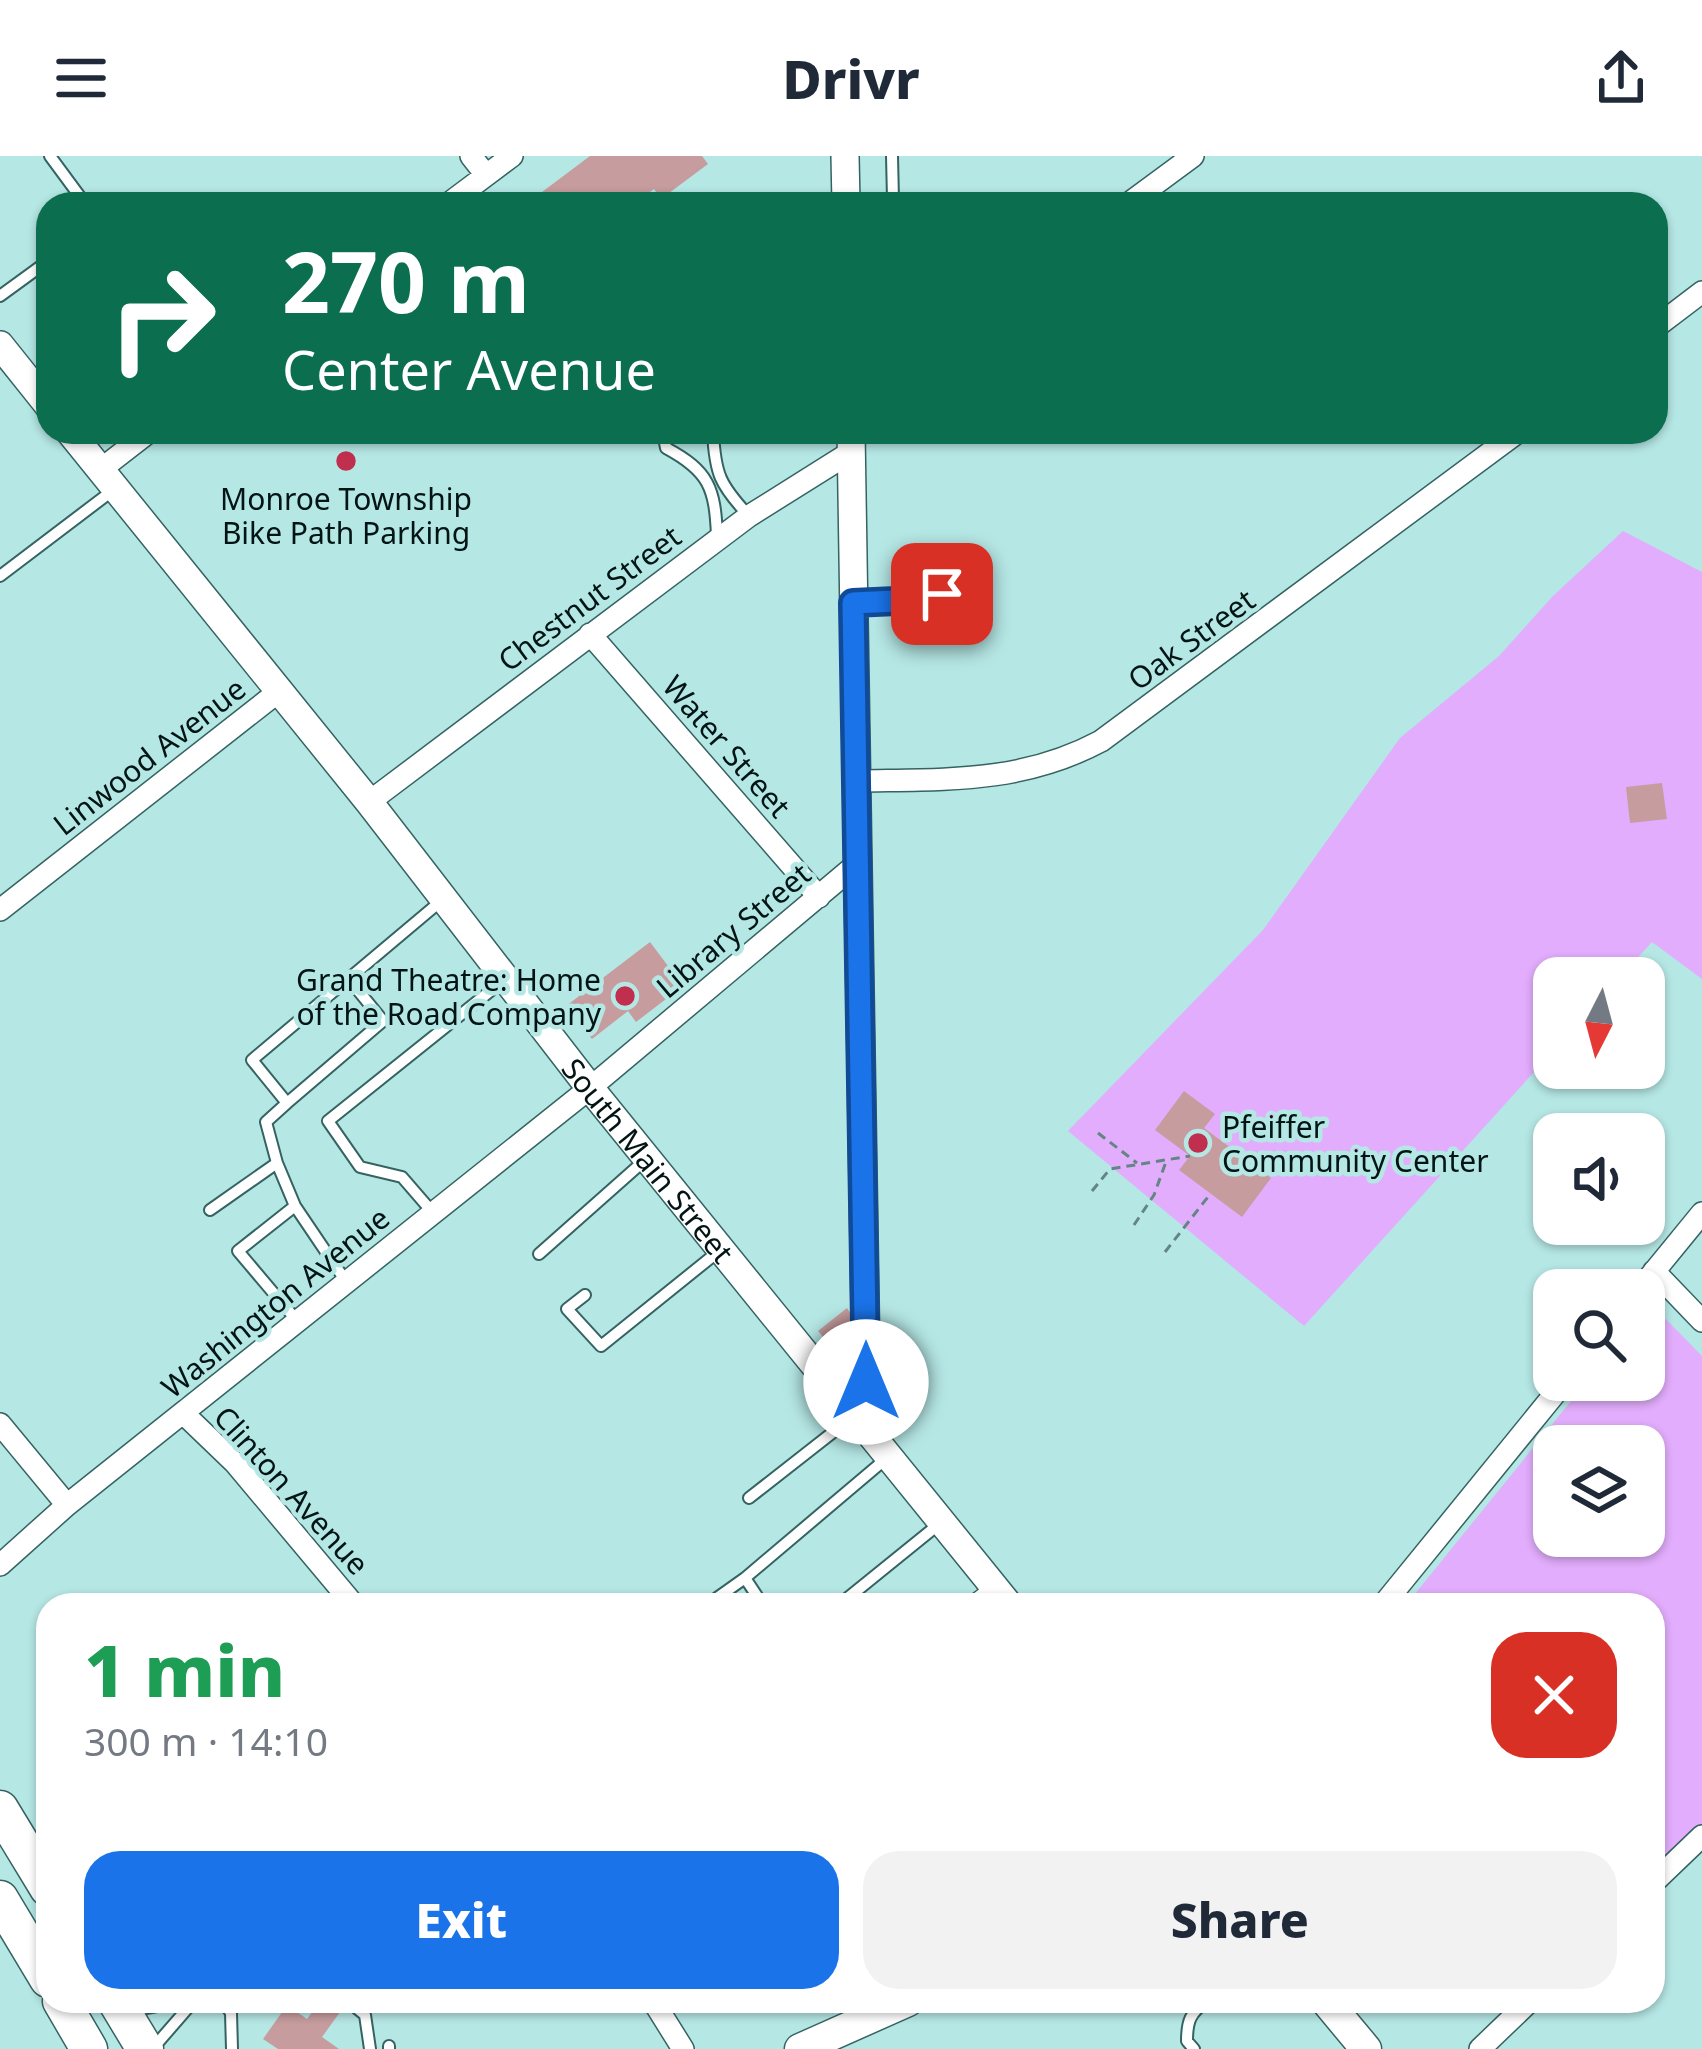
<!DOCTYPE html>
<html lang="en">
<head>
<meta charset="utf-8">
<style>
	:root { --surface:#fff; --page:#f2f2f3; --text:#1f2937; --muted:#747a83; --accent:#1a73e8 }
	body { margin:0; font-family:"Noto Sans",sans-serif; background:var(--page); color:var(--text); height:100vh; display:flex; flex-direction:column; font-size:45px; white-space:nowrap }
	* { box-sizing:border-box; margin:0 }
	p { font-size:39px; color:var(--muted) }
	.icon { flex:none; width:66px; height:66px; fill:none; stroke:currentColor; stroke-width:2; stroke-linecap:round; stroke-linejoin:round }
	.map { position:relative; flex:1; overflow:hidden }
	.sheet { position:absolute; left:36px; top:1437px; width:1629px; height:420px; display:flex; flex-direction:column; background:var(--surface); border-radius:36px; box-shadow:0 3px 9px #0004 }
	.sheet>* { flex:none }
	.banner { position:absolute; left:36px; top:36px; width:1632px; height:252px; border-radius:36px; box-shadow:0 3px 9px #0004; background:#0b6e4f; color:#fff; overflow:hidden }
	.needle { width:78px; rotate:186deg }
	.buttons { position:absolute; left:1533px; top:801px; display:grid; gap:24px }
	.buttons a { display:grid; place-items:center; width:132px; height:132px; border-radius:24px; background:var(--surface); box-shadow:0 3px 9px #0004; font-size:60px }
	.pin { position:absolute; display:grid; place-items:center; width:102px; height:102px; color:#fff; margin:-51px; border-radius:24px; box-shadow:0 6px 18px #0006 }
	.me { position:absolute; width:132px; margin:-66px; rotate:0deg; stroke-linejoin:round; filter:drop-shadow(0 0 9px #0008) }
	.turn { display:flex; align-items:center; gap:42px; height:252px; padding:0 48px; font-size:54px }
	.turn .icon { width:156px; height:156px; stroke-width:2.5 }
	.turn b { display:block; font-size:84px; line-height:102px }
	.round { display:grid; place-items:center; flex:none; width:126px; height:126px; border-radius:36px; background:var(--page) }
	.summary { display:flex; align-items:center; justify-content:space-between; height:204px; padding:0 48px }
	h1 { font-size:72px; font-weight:800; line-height:90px; color:#1e9e55 }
	.primary-button { display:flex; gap:24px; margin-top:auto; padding:24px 48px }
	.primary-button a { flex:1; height:138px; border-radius:36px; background:var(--accent); color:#fff; font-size:48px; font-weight:800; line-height:138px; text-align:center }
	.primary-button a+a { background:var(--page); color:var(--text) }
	header { display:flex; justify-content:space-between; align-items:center; height:156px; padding:0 48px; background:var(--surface); font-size:54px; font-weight:800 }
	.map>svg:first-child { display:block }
</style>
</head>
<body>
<header><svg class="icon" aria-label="menu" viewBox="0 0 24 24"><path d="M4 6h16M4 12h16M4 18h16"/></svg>Drivr<svg class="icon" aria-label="share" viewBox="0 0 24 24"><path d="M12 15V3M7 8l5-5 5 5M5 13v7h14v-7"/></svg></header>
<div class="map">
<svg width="1702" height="1893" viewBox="0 0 1702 1893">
	<rect width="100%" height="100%" fill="#b5e7e5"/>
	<path fill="#e2adfc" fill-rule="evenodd" d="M1623,375l79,41v407l-50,-37 -33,36h-65v72l-250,276 -236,-195 195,-201 137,-192 99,-82 54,-60z
		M1650,1147l52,53v475l-49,47v-273h-247l182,-225h56v-70zM1554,1290h90v90h-90z"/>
	<path fill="#c69c9e" d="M590,0h112l6,8 -47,35 -7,-10 -20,15h-108z
		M1662,627l5,36 -37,4 -4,-36z
		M650,786l33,44 -47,36 -8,-11 -36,28 -26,-33z
		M1184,935l31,23 -11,14 67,50 -29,39 -63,-47 11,-14 -35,-26z
		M847,1152l7,11v38l-11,3 -25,-29z
		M320,1845h14l9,7 -21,29 17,12h-61l-15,-10 24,-34 20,14z"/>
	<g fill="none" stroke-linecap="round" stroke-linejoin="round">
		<g stroke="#346362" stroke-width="14">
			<path id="service" d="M50,0l31,42 -2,6
				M892,0l1,43
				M849,45l44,-2 3,5
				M0,140l48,-35
				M663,276l3,16c43,23 49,40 51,88
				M713,276c2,42 7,53 36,84
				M0,420l112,-85
				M348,822l35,43 -96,82 -35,-43 189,-159
				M277,1007l18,43 -57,45 60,71
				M295,1050l52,77
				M210,1054l67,-47 -11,-41 21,-19
				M434,1058l-32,-37 -42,-10 -32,-46 176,-141
				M539,1098l106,-94
				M585,1139l-18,14 34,37 118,-95
				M749,1342l106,-83
				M707,1449l38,-27
				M763,1449l-18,-27 143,-121
				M839,1449l100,-81
				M223,1845l8,12 1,36
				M348,1845l17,14 5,34
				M129,1855l56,-10
				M389,1890v3
				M154,1891l40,-46
				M1194,1893l-7,-8c0,-20 3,-28 20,-40"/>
		</g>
		<g stroke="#346362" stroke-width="24">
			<path id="minor" d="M471,0l15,19
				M448,48l64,-48
				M1128,48l65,-48
				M1656,171l46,-35
				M100,314l49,-38
				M853,447l65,-3 24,-6
				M590,478l229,263
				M855,625c90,-2 165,3 246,-40l417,-309
				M369,646l380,-286 102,-64
				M0,754l278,-218
				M1654,1115l48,50
				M1639,1134l63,-77
				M184,1258l51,49 119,142
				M0,1268l67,81
				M0,1409l67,-60 523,-417 268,-225
				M976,1449l20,-15
				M1383,1449l183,-225
				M1653,1727l49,-47
				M653,1845l30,48
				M1480,1893l50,-48"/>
		</g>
		<g stroke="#346362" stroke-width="30">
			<g id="tertiary">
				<path d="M845,0l1,48"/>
				<path d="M0,189l48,60"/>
				<path id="s1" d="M70,276l299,370 221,286 419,517"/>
				<path d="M851,276l16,993"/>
			</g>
		</g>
		<g stroke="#346362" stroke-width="33">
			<path id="secondary" d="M1326,1845l40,48
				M800,1893l108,-48"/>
		</g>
		<g stroke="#346362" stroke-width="39">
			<path id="trunk" d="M0,1653l48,79
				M0,1743l48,80
				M61,1845l28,48
				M116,1845l29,48"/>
		</g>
		<path stroke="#638584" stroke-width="3" stroke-dasharray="9 6" stroke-linecap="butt" d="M1098,977l39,30
			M1092,1035l18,-22 80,-13
			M1134,1069l20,-30 13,-36
			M1165,1096l46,-59"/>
		<use href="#service" stroke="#fff" stroke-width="10"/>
		<use href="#minor" stroke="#fff" stroke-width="21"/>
		<use href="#tertiary" stroke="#fff" stroke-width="27"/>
		<use href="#secondary" stroke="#fff" stroke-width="30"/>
		<use href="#trunk" stroke="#fff" stroke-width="36"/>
	</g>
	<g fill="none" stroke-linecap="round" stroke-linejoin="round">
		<g stroke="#114b97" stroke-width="30">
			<path id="route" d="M866,1226l-13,-779 65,-3 24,-6"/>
		</g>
		<use href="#route" stroke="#1a73e8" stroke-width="21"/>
	</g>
	<g fill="#c0304e" stroke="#b5e7e5" stroke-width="4.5">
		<circle cx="346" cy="305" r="12"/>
		<circle cx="625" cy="840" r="12"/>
		<circle cx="1198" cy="987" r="12"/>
	</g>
	<g text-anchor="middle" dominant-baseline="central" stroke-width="9" stroke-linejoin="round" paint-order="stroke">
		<g font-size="30" fill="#031414" stroke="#b5e7e5">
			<text x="346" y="342">Monroe Township<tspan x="346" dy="34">Bike Path Parking</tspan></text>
			<text x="601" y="823" text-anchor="end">Grand Theatre: Home<tspan x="601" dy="34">of the Road Company</tspan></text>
			<text x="1222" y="970" text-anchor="start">Pfeiffer<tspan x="1222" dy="34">Community Center</tspan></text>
		</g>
		<g font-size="30" fill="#031414" stroke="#b5e7e5">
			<text transform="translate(589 442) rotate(-37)">Chestnut Street</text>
			<text transform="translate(1191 483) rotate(-36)">Oak Street</text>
			<text transform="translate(727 590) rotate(49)">Water Street</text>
			<text transform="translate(149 600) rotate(-38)">Linwood Avenue</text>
			<text transform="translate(733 774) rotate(-40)">Library Street</text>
			<text stroke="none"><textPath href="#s1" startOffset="930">South Main Street</textPath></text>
			<text transform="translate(275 1146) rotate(-39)">Washington Avenue</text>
			<text transform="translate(292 1334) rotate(48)">Clinton Avenue</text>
		</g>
	</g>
</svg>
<div class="buttons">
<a><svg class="needle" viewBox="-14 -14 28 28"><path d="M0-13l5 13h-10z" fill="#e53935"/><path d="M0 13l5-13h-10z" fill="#747a83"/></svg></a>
<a><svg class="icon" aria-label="sound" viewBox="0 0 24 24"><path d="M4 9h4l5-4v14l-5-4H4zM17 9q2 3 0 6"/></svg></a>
<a><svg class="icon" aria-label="search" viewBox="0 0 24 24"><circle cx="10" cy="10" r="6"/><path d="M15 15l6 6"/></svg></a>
<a><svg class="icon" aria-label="layers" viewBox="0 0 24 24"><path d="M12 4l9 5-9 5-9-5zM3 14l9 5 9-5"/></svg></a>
</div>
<div class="pin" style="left:942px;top:438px;background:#d93025"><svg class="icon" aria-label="arrive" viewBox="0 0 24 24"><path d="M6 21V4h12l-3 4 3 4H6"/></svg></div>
<svg class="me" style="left:866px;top:1226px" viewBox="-20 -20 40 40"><circle r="19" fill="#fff"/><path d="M0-13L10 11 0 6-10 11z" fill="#1a73e8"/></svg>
<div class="banner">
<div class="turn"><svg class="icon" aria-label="right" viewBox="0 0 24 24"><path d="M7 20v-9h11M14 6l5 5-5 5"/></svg><div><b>270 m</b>Center Avenue</div></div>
</div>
<section class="sheet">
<div class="summary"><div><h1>1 min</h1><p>300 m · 14:10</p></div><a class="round" style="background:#d93025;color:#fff"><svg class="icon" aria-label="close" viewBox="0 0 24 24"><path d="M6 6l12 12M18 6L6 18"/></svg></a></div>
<div class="primary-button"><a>Exit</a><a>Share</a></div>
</section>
</div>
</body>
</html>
